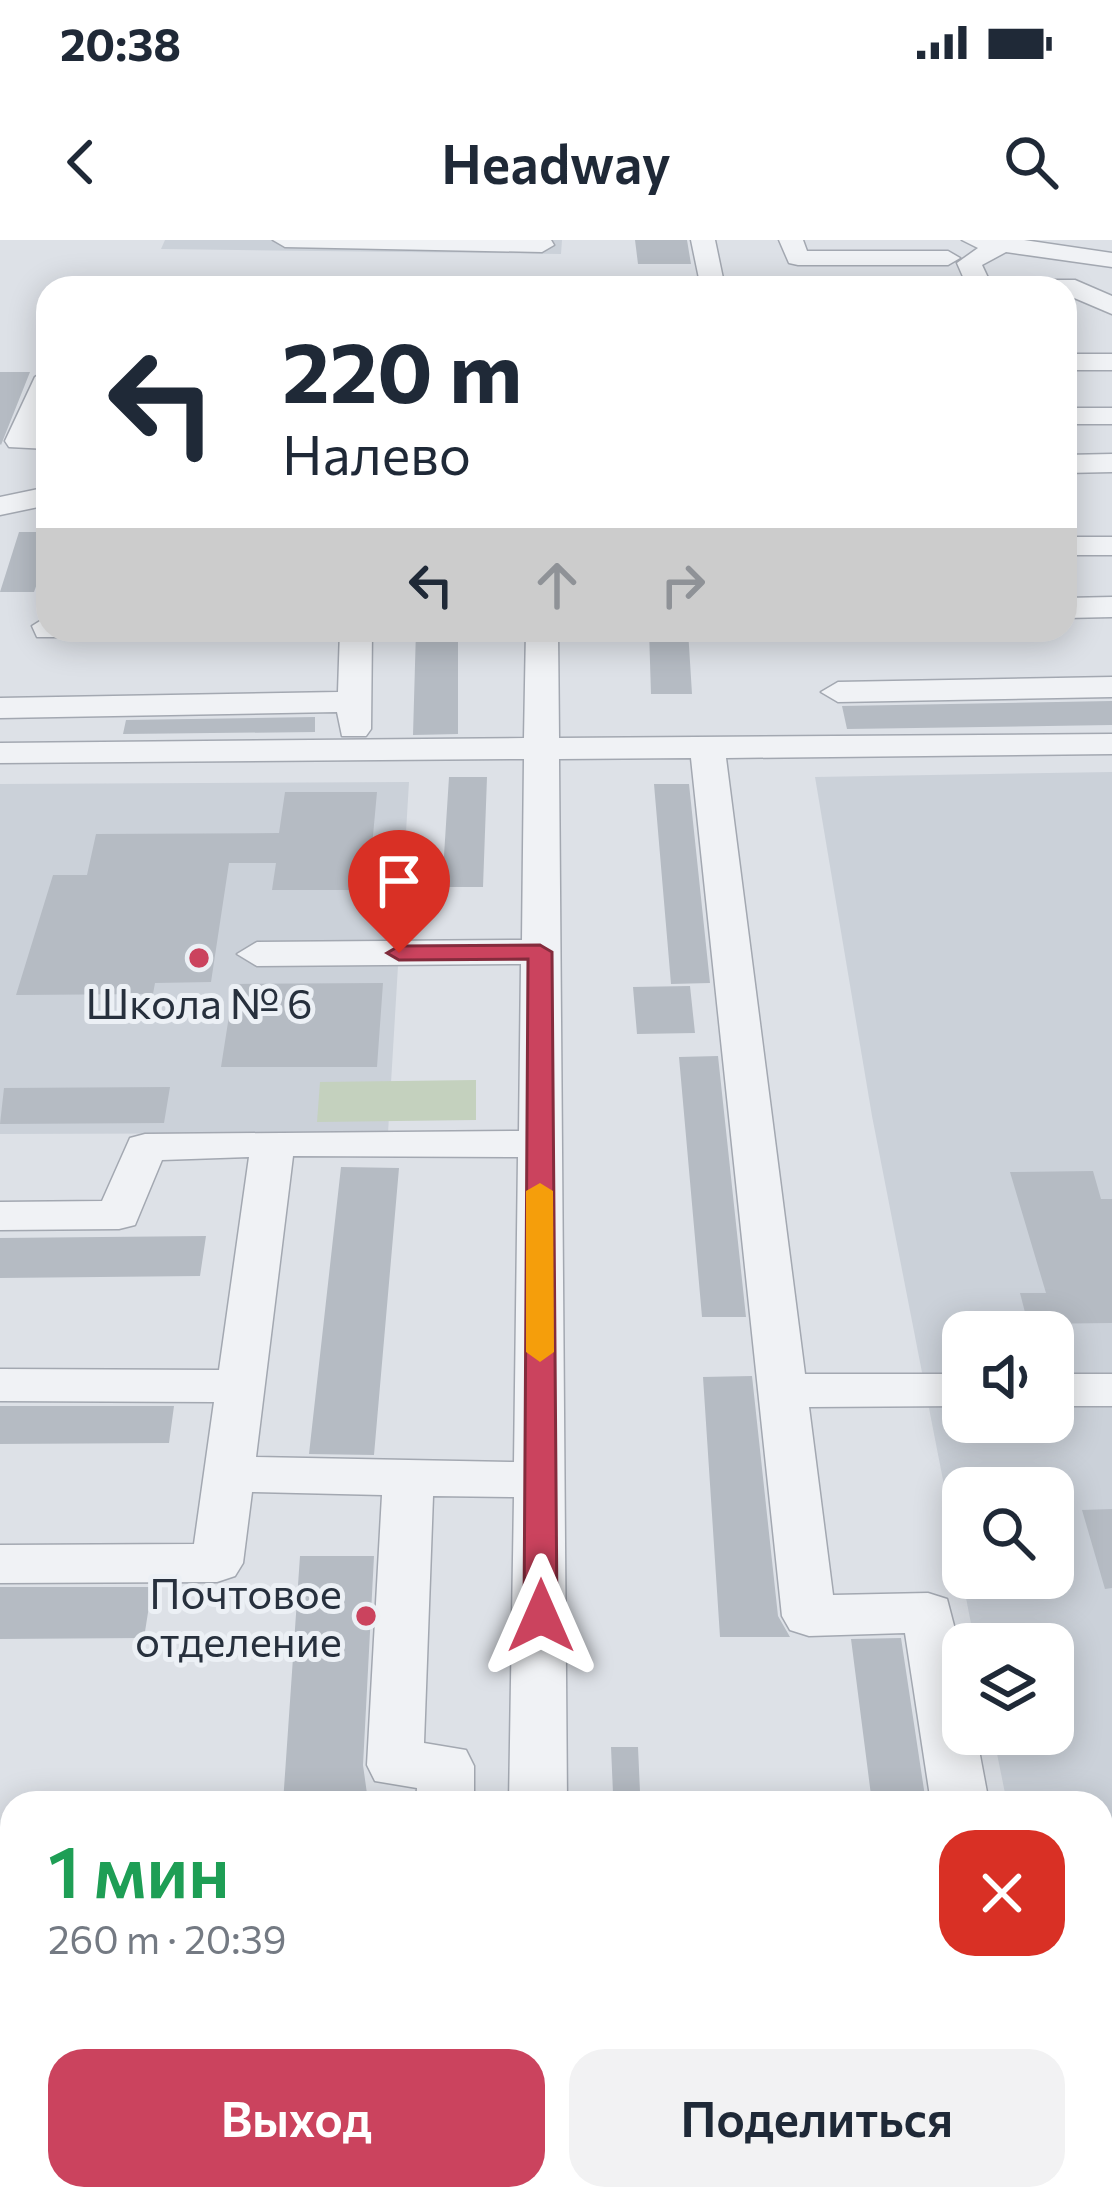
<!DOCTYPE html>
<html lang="ru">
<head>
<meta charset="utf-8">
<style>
	:root { --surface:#fff; --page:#f2f2f3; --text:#1f2937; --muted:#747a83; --accent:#cb435e }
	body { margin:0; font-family:Commissioner,sans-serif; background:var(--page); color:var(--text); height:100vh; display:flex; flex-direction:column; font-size:45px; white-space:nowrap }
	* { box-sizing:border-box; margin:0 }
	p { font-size:39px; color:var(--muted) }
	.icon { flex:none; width:66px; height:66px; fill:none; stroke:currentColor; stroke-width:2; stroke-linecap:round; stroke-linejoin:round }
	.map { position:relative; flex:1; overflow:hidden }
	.details { position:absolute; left:0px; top:1551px; width:1113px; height:420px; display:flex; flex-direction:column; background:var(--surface); border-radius:36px 36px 0 0; box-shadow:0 6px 30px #0003 }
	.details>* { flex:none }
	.hud { position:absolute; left:36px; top:36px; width:1041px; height:366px; border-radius:36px; box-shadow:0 6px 30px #0003; background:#fff; color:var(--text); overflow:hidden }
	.controls { position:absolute; left:942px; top:1071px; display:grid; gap:24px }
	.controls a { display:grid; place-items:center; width:132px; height:132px; border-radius:24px; background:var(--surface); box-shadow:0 6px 30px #0003; font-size:60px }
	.pin { position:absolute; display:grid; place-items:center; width:102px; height:102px; color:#fff; margin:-123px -51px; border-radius:50% 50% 50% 0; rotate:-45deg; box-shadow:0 0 12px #0007 }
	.pin .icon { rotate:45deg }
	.me { position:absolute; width:132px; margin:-66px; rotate:0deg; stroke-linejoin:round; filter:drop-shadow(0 0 9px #0008) }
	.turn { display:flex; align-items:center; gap:42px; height:252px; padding:0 48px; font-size:54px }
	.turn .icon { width:156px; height:156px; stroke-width:2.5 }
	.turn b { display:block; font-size:84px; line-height:102px }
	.lanes { display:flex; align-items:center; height:114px; padding:0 48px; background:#0003; justify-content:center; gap:60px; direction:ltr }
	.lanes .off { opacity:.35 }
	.round { display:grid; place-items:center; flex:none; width:126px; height:126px; border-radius:36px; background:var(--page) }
	.head { display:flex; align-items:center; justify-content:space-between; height:204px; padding:0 48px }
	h1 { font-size:72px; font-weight:600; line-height:90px; color:#1e9e55 }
	.action { display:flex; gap:24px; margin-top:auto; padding:24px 48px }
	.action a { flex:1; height:138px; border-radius:36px; background:var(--accent); color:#fff; font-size:48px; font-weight:600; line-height:138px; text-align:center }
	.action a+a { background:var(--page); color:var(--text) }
	.status { display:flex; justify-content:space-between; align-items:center; height:84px; padding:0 60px; background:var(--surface); direction:ltr }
	.status svg { height:33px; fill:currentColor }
	header { display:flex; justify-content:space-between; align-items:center; height:156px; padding:0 48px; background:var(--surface); font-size:54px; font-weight:600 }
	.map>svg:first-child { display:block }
</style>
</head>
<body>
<div class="status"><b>20:38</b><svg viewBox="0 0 49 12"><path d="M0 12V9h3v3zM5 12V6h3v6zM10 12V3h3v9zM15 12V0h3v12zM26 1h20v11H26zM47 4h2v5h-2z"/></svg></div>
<header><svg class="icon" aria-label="back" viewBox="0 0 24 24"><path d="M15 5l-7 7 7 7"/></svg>Headway<svg class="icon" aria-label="search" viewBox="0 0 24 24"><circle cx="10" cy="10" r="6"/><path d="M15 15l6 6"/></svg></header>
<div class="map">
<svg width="1112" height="1971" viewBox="0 0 1112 1971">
	<rect width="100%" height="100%" fill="#dde1e7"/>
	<path fill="#cbd1d9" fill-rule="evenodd" d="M165,0h397l-1,14 -400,-5z
		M1112,532v1081h-11v-50h-94l-14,-69h60v-90h-78l-103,-528 -57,-339zM963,1092h90v90h-90zM963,1248h90v90h-90z
		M409,542l-21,351 -388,1v-350z"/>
	<path fill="#c4d1be" d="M476,840v40l-159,2 3,-40z"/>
	<path fill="#b5bbc3" d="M635,0h52l4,24h-53z
		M0,132h30l-29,73 -1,-1z
		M19,292h29v21l-14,39h-34z
		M416,390h42v104l-45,1z
		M649,390h39l4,64h-41z
		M1112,461v24l-265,4 -5,-23z
		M315,477v15l-192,2 3,-14z
		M449,537h38l-4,110h-41z
		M654,544h35l21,199 -39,1z
		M285,552h92l-9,98h-96l4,-27h-47l-18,119 -56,1 -2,11 -137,1 37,-120h34l9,-41 183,-1z
		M383,743l-6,84h-156l13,-83z
		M690,746l5,47 -58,1 -4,-47z
		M718,816l28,261h-44l-23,-260z
		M170,847l-6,36 -164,1 4,-36z
		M341,927l58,1 -25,287 -65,-1z
		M1093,931l8,28h11v124l-84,1 -8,-31h26l-36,-121z
		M206,996l-6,40 -200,2v-40z
		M752,1136l26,240 12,21h-70l-17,-260z
		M0,1166h174l-5,37 -169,1z
		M1112,1269v79l-7,1 -23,-79z
		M300,1316h74l-11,209 5,36 -85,2z
		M0,1347h152l-8,51 -144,1z
		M901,1398l25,165h-54l-21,-164z
		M611,1507h27l2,45 -27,1z"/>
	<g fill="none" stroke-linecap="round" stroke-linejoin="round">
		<g stroke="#a3a8b1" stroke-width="3">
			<path id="minor" d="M273,0h278l3,5 -12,7 -257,-5z
				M691,0h24l10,48h-24z
				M779,0h24l4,11h141l12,7 -12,7h-150l-9,-2z
				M962,0h62l88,13v14l-106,-15 -24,13 7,15h86l37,16v18l-47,-20v-6h-97l-11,-25 21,-15z
				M1065,114h47v16h-47z
				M48,129v38l-11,26h11v16l-39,-2 -4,-6 30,-64z
				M1065,168h47v16h-47z
				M1112,214v18l-47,1v-18z
				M48,247v18l-48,10v-18z
				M1065,297h47v18h-47z
				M1112,357v20l-47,1v-20z
				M48,376v14h16l-5,7h-22l-5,-11z
				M340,390h32l-1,99 -5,7h-24l-5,-24 -337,6v-20l338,-6z
				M526,390h32l1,108 553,-4v20l-386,4 79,616h158v32l-154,1 24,188 95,-2 19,6 16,61v74h13l13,69h-58l-26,-170 -96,3 -19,-6 -8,-14 -91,-858 -132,1 8,1044h-58l5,-306 -81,-1 -9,247 42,7 8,16v37h-58l1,-15 -42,-7 -8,-16 15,-270 -130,-3 -9,71 -8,13 -18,6 -217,1v-38l194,-1 20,-142 -214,-1v-32l219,1 30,-213 -87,3 -27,65 -16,4 -119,1v-28l102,-1 28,-63 15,-4 374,-3 2,-167 -264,2 -20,-12 20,-12 265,-2 2,-181 -524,4v-20l524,-5zM293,916l225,1 -4,305 -258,-5z
				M1112,437v20l-274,5 -17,-10 17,-10z
				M1053,1134h59v32h-59z
				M1101,1742h11v54h-11z
				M0,1752l12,1v54l-12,-1z
				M199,1959h66v12h-66z
				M476,1959h109l5,12h-119z
				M993,1959h66l2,12h-66z"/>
		</g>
		<use href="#minor" fill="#f0f2f5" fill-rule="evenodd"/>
	</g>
	<path fill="#cb435e" stroke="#842c3d" stroke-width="3" d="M540,705l12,7 5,664 -16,12 -17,-12 4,-657 -129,1 -12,-7 12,-7z"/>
	<path fill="#f59e0b" d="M540,943l13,8 1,161 -14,10 -14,-10v-161z"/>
	<g fill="#cb435e" stroke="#ecf0f5" stroke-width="4.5">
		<circle cx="199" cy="718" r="12"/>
		<circle cx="366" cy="1376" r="12"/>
	</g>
	<g text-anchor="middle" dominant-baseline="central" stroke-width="10" stroke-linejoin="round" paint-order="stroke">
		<g font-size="42" fill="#27303d" stroke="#ecf0f5">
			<text x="199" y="762">Школа № 6</text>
			<text x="342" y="1352" text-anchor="end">Почтовое<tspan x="342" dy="48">отделение</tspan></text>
		</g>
	</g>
</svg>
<div class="controls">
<a><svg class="icon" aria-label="sound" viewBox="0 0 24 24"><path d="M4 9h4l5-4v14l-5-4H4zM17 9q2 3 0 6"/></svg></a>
<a><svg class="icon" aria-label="search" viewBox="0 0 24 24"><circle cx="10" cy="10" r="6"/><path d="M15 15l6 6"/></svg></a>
<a><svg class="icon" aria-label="layers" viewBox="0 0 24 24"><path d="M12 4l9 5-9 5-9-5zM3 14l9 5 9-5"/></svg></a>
</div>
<div class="pin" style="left:399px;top:713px;background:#d93025"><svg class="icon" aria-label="arrive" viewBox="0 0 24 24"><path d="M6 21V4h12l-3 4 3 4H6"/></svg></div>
<svg class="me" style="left:541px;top:1376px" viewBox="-20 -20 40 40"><path d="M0-17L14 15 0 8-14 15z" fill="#cb435e" stroke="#fff" stroke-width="4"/></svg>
<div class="hud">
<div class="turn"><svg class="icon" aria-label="left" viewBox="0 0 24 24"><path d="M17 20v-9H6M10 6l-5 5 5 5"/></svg><div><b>220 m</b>Налево</div></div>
<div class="lanes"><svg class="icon" aria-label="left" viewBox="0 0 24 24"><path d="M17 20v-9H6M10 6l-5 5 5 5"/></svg><svg class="icon off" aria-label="ahead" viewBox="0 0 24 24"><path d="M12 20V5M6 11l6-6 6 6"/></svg><svg class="icon off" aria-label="right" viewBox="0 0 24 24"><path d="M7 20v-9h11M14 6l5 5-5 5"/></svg></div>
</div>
<section class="details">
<div class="head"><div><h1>1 мин</h1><p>260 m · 20:39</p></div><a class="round" style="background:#d93025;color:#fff"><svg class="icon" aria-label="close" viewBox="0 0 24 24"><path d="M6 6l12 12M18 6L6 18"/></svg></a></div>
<div class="action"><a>Выход</a><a>Поделиться</a></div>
</section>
</div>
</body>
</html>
